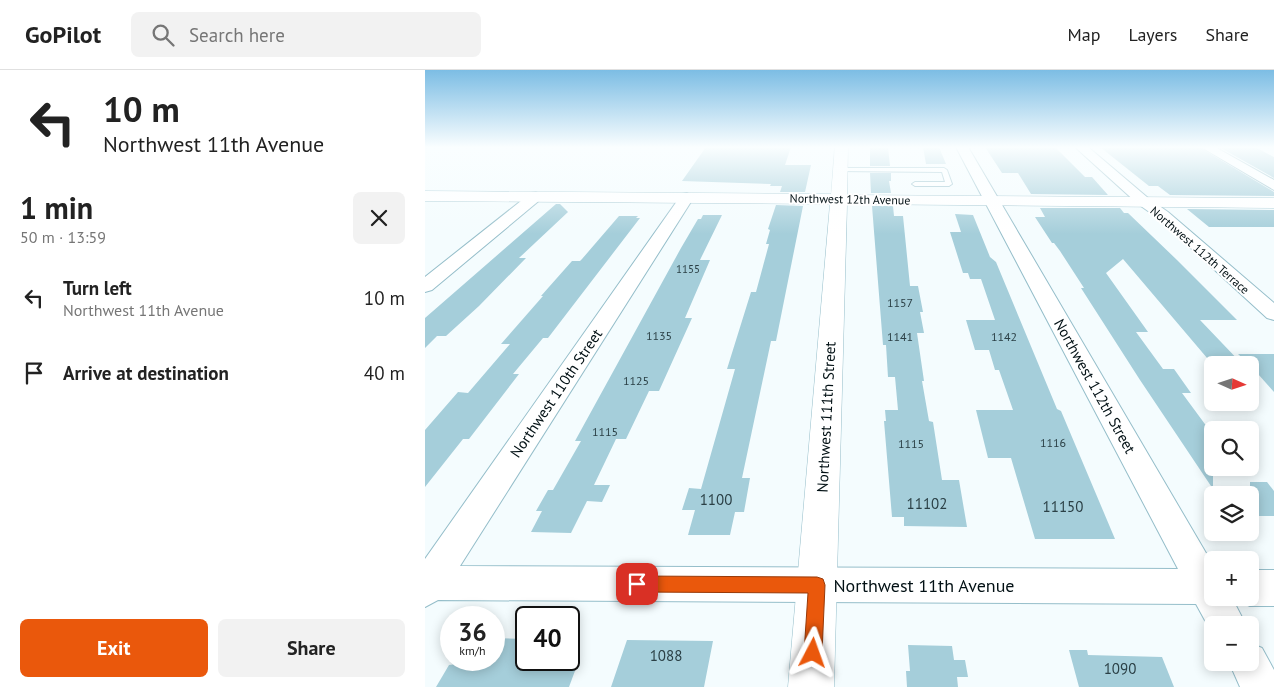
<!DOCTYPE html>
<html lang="en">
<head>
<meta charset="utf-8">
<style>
	:root { --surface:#fff; --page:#f2f2f2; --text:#222; --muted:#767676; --line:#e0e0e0; --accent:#ea580c }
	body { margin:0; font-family:"PT Sans",sans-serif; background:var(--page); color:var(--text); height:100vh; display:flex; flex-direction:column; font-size:19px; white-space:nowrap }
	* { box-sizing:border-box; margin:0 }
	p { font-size:16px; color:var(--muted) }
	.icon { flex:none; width:28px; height:28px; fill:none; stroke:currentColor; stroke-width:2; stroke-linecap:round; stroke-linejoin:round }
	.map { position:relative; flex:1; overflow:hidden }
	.side { display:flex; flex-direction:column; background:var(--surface); width:425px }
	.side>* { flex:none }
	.guide { background:#fff; color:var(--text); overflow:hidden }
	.needle { width:32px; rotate:93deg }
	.controls { position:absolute; left:779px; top:286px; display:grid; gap:10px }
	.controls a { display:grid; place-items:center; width:55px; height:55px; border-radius:8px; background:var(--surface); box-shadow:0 2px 12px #0003; font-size:25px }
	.speed { position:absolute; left:15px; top:536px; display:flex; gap:10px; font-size:25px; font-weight:700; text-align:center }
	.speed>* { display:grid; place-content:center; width:65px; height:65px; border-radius:50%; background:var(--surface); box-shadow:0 2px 12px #0003; line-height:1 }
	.speed small { font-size:12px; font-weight:400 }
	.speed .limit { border:2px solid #111; border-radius:8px; background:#fff; color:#111 }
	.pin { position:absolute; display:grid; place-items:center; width:42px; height:42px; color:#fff; margin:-21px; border-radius:10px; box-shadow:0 2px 8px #0006 }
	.me { position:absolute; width:55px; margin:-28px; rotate:4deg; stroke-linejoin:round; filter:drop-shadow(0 0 4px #0008) }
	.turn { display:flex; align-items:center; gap:18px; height:105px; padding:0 20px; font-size:22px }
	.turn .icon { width:65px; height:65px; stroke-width:2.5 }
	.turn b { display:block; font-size:35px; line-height:42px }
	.round { display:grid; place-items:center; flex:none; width:52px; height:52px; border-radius:8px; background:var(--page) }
	.head { display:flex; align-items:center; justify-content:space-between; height:85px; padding:0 20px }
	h1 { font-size:30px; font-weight:700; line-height:38px }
	.cta { display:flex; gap:10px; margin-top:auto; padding:10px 20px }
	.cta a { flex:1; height:58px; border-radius:8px; background:var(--accent); color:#fff; font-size:20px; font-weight:700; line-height:58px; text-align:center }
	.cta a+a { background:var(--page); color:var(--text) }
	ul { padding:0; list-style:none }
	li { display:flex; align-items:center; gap:15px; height:75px; padding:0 20px }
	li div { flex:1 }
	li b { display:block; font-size:19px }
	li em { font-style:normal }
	header { display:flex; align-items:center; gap:30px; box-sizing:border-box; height:70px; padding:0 25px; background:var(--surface); border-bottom:1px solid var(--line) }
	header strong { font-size:24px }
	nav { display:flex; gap:28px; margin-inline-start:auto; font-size:18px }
	.search { width:350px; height:45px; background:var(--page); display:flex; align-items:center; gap:12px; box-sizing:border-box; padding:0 18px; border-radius:8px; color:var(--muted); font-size:19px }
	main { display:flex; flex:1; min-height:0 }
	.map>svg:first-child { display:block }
</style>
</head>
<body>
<header>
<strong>GoPilot</strong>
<div class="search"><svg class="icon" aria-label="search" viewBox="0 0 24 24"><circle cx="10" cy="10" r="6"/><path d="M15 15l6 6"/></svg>Search here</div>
<nav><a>Map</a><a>Layers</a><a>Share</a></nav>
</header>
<main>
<section class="side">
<div class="guide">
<div class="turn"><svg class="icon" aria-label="left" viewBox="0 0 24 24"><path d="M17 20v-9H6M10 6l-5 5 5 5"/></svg><div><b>10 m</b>Northwest 11th Avenue</div></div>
</div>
<div class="head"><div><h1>1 min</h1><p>50 m · 13:59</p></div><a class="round"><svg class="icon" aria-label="close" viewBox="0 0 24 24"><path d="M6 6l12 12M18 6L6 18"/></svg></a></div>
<ul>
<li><svg class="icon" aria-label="left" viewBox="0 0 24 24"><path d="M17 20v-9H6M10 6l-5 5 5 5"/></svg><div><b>Turn left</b><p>Northwest 11th Avenue</p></div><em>10 m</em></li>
<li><svg class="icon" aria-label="arrive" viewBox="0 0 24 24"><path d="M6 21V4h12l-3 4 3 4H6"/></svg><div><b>Arrive at destination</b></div><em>40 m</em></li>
</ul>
<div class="cta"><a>Exit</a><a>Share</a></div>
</section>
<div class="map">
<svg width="849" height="617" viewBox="0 0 849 617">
	<rect width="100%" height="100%" fill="#f4fcfe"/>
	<path fill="#a5ceda" d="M281,77h85l-6,18h26l-6,27h-25l2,-6h-12l1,-2 -89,-3z
		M445,77h18l2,19h-20z
		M498,77h16l7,17h-20z
		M560,77h70l30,30h7l16,18 -77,-1 -13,-21h-16z
		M675,77h99l75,45v4l-104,-1 -12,-9h-9z
		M794,77h36l19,10v21z
		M445,103h21v8h-2l2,12h-20z
		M131,134h4l8,8 -49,46h7l-47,48 -33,30h-9l-12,12v-30z
		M351,135l27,1 -27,135h-5l-29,137h8l-6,34h-9l-5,23h-42l7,-25h-13l7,-22 12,1 34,-120h-8l24,-77h5l13,-48h-3l4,-14 -2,-1z
		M447,136h21l1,10h9l7,70h8l5,26h-3l4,21h-7l7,48h-2l7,40 4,1 9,58h17l8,47 -63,-1v-9h-12l-8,-96h2l-1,-11h13l-3,-33h-7l-2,-32h-3z
		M615,138h80l4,5h4l49,47 60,60h-37l43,45h-30l-90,-106 -17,14 42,59h-12l27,37h11l17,24h-9l31,42v54l-73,-109 -59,-92h3l-24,-37 -6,-8h-2l-17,-26h10z
		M762,139l87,1v17h-65z
		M530,144l18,1 17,42 6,5 61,147 4,2 54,128h-80l-24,-81h-23l-12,-48h37l-14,-40h-4l-6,-20h-14l-9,-30h29l-14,-41h-11l-2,-6h-5l-13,-41h11z
		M278,145h19l-22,45h10l-25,58h7l-33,73h-10l-23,48h-10l-22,46h16l-8,17 -15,-1 -16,32 -40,-1 11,-21h-6l12,-21h5l28,-49h-6l106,-193 17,-29h3z
		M194,146h19l-2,2h4l-92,120h-5l-30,36h6l-50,65h-6l-38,48v-57l33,-38 10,1 42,-49h-9l42,-48h-2l31,-35h8l2,-2z
		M813,284h36v38l-24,-27z
		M825,412h17l7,9v25h-24z
		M69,568l32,1v21h53l-10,27h-133l13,-22 8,-1 3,-4h34z
		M202,570l86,1 -9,46h-93z
		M483,575l44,1 2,14h11l3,17h-11l1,10h-51l-1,-16h4z
		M644,580h18l1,5 74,2 12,30h-95z"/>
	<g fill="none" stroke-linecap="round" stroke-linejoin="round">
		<g stroke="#95beca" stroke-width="2">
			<path id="lane" d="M415,98h104l3,2 5,14 -3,2h-34l-3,-2 3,-2h30l-3,-10 -104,-1 -1,-1z"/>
		</g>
		<g stroke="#95beca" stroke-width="2">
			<path id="street" d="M531,77h12l245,418v33h19l14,27h-33v10l-17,-31 -758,-4 -13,7v-48l257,-365 5,-1 7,4 -234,369 718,3z
				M650,77h13l60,51 20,14 106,91v17l-7,-2 -109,-100 -20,-14z
				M776,77h14l59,33v10z
				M111,122l7,4 -2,3 -109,91 -7,2v-15l106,-84z
				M825,500h24v36h-24l-12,-6 -2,-2h14z
				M825,573l12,5 12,22v17h-34l-11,-25h21z"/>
		</g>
		<g stroke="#95beca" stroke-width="1">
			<path id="secondary" d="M410,77h13l-1,48 427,3v10l-427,-4 -13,483h-46l42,-483 -405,-3v-10l406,3z"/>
		</g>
		<use href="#lane" fill="#fff" fill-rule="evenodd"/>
		<use href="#street" fill="#fff" fill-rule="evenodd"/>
		<use href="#secondary" fill="#fff" fill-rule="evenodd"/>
	</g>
	<linearGradient id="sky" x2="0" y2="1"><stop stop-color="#7cbde4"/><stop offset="0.47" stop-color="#fafeff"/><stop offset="1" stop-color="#fafeff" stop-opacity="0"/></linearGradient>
	<rect width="849" height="164" fill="url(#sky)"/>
	<path fill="#ea580c" stroke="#983908" d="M212,506l180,1 6,2 2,6 -3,68 -3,7 -6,2 -7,-2 -2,-7 4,-60 -171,-1 -5,-2 -3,-6 3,-6z"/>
	<g text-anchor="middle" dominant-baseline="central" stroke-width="4" stroke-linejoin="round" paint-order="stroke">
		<g font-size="11" fill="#2b4046">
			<text x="263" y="199">1155</text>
		</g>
		<g font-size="12" fill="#021014" stroke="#fff">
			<text transform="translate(425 129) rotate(1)">Northwest 12th Avenue</text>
			<text transform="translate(775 180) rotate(41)">Northwest 112th Terrace</text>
		</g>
		<g font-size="12" fill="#2b4046">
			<text x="475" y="232">1157</text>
			<text x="234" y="265">1135</text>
			<text x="475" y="266">1141</text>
			<text x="579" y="266">1142</text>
			<text x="211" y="310">1125</text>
			<text x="180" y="361">1115</text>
			<text x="628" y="372">1116</text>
			<text x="486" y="373">1115</text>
		</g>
		<g font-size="15" fill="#021014" stroke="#fff">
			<text transform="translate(670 316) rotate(61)">Northwest 112th Street</text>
			<text transform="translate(131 323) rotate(-56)">Northwest 110th Street</text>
			<text transform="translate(401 347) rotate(-87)">Northwest 111th Street</text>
		</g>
		<g font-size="15" fill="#2b4046">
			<text x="291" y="429">1100</text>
			<text x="502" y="433">11102</text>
			<text x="638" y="436">11150</text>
			<text x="241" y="585">1088</text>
			<text x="695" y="598">1090</text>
		</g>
		<g font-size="18" fill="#021014" stroke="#fff">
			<text x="499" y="515">Northwest 11th Avenue</text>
		</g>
	</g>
</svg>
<div class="controls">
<a><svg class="needle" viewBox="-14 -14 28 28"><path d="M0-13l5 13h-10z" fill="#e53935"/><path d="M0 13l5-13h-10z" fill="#767676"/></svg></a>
<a><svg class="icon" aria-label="search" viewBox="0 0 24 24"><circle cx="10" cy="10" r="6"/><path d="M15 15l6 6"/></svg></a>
<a><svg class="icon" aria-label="layers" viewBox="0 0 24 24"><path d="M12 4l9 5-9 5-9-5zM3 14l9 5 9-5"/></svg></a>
<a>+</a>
<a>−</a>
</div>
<div class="speed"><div>36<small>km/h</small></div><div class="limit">40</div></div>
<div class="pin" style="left:212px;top:514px;background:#d93025"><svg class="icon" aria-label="arrive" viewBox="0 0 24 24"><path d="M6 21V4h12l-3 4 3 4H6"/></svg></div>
<svg class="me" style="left:388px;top:583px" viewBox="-20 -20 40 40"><path d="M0-17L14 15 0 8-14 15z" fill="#ea580c" stroke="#fff" stroke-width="4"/></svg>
</div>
</main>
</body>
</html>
